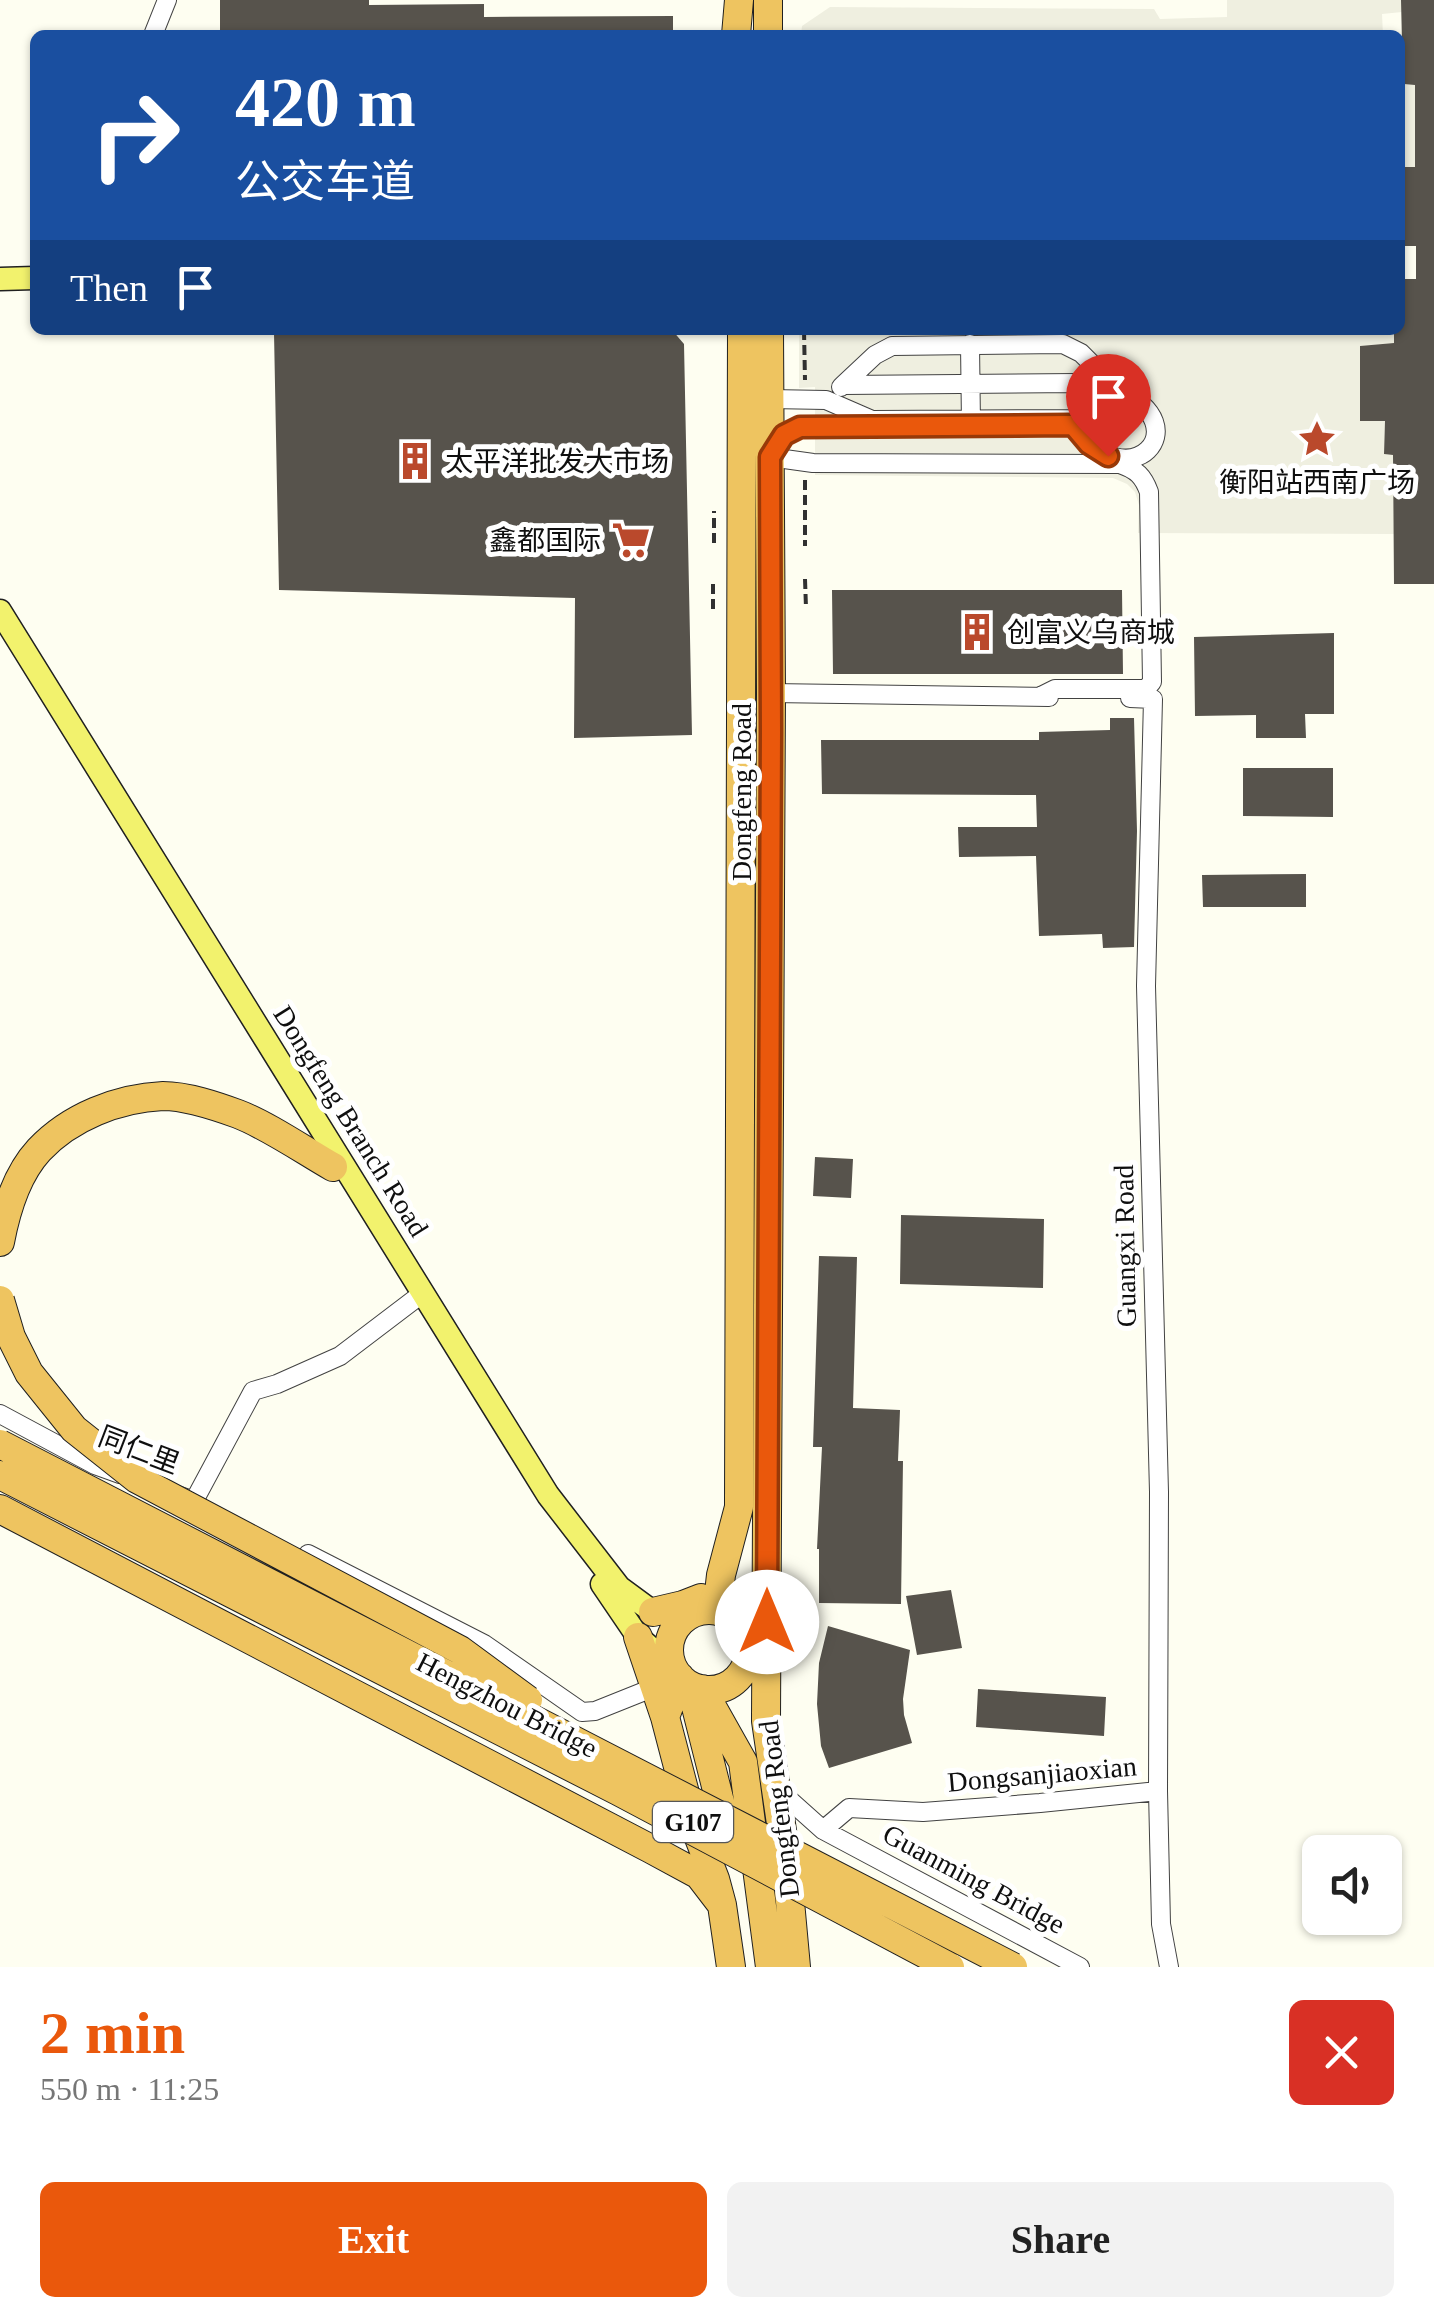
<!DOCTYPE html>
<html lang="en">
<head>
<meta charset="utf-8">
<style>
	:root { --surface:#fff; --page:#f2f2f2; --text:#222; --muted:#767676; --accent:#ea580c }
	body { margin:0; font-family:"Times New Roman","Noto Sans SC",serif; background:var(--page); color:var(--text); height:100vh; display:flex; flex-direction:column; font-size:38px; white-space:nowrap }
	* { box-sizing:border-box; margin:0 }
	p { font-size:32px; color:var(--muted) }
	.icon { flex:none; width:55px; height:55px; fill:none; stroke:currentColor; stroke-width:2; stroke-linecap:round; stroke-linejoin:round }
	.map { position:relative; height:1967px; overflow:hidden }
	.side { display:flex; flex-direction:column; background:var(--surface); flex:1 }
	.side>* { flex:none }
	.banner { position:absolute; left:30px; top:30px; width:1375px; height:305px; border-radius:15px; box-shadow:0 2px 8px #0004; background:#1a4fa0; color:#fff; overflow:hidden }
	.tools { position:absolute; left:1302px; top:1835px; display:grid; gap:20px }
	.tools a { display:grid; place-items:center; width:100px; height:100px; border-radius:15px; background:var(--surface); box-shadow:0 2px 8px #0004; font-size:50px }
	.pin { position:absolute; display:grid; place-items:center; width:85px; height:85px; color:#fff; margin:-102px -42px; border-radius:50% 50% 50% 0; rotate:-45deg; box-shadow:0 0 10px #0007 }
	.pin .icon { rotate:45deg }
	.me { position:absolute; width:110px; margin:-55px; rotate:0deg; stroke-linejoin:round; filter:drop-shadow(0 0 8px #0008) }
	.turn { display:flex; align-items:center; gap:35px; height:210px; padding:0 40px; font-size:45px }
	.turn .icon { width:130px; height:130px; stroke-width:2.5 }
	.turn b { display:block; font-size:70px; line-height:85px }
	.then { display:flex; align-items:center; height:95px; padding:0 40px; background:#0003; gap:20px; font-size:38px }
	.round { display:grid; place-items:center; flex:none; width:105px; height:105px; border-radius:15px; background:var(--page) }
	.headline { display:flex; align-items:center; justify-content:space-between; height:170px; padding:0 40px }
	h1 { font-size:60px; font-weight:800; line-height:75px; color:var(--accent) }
	.button { display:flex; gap:20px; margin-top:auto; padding:20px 40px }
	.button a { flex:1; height:115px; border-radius:15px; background:var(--accent); color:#fff; font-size:40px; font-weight:800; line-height:115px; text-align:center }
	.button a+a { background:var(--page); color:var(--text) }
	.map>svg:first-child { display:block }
</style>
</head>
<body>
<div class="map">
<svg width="1434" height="1967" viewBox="0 0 1434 1967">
	<rect width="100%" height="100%" fill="#fefef1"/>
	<path fill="#efefe0" d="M1227,0h174l1,12 -20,2 1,21h-582l1,-9 28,-19 324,2 6,10 67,-2z
		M1400,85h15v82h-15z
		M799,330h595v13l-34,3v75h25l-1,33 9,1 1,79 -256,-1 1,-28 -4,-13 -8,-8 -14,-6 -298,-3v-88l-16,1z"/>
	<path fill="#57534c" d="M220,0h149v5l115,-1v13l189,-1v19h-453z
		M1401,0h33v584h-40l-1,-129 -9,-1 1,-33h-25v-75l34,-3v-13h6v-51h16v-33h-16v-79h15v-82l-12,-1z
		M484,330h188l12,14 8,391 -118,3 1,-140 -296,-8 -5,-257z
		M832,590h290l1,84h-290z
		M1334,633v81h-29l1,24h-50v-23l-61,1 -1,-79z
		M1110,718h24l3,113 -3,116 -31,1 -1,-14 -63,2 -3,-80 -77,1 -1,-30h79l-1,-32 -214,-1 -1,-54h218v-8l71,-2z
		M1243,768h90v49l-90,-1z
		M1306,874v33h-103l-1,-32z
		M815,1157l38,2 -2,39 -38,-2z
		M901,1215l143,4 -1,69 -143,-4z
		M819,1256l38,1 -4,151 47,2 -2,51h5l-2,143 -82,-1v-54h-2l5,-102h-9z
		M951,1590l11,58 -45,7 -11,-59z
		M828,1626l82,24 -7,49 1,16 8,28 -83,25 -8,-22 -4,-42 2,-41z
		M978,1689l128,8 -2,39 -128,-9z"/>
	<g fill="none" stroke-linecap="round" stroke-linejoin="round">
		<g stroke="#424242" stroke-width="20">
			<path id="minor" d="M153,35l14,-35
				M970,344l1,81
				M843,385l32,-30 17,-9 171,-2 18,9 38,38
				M841,387l2,-2 235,-2 20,18
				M770,399l56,1 46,20 201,-1 25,-18 21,-10c81,34 11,112 -46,34l-273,2 -16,8 -14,22 43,6 307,1c17,6 23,12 29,28l3,190 -6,7h-91l-16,8
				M771,693l278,4
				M1130,698l23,1 -7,287 13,506 -1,299
				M0,1414l95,51 25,9
				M177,1495l17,6 59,-110 24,-7 63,-28 75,-57
				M308,1554l176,90 98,68 13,-1 60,-24
				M776,1788l47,42 257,137
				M823,1830l26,-22 74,4 117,-9 118,-12 3,133 8,43"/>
		</g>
		<g stroke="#202020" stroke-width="25">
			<path id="major" d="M0,279l35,-1
				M0,611l548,884 71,92 34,25 15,1
				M602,1584l36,53 35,30"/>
		</g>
		<g stroke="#202020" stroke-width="30">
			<path id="highway" d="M768,0v35
				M736,35l3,-35
				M769,330l2,363 -5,1028 20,137 10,109
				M0,1242c6,-32 16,-67 39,-92 31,-33 79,-52 124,-54 24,0 53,10 75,18 29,11 67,37 95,53
				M0,1509l651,340 48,26 23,30
				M669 1650a40 40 0 1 1 80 0a40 40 0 1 1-80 0Z
				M717,1611l4,-36 18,-68 3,-1177
				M653,1612l30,-7 18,-7
				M638,1637l27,80
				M680,1677l-15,40 27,103 23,59 7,26 9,62
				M702,1689l41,73 27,205
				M692,1691l36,143"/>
		</g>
		<path stroke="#313131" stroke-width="4" stroke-dasharray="10 5" stroke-linecap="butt" d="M804,330l1,50
			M805,480v66
			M714,543v-32
			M805,579l1,29
			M713,609v-30"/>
		<use href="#minor" stroke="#fff" stroke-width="18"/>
		<use href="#major" stroke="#f2f26d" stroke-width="22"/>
		<use href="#highway" stroke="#eec460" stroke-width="28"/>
		<g stroke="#202020" stroke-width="30" stroke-linecap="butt">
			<path id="highway-bridge" d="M0,1300l11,37 18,36 45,56 63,50 323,171 68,50
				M0,1444l1013,523
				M0,1475l618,316 332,176"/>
		</g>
		<use href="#highway-bridge" stroke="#eec460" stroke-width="28"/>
	</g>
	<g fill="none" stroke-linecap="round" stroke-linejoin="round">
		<g stroke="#983908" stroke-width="25">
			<path id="route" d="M767,1622l4,-890 -1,-275 14,-22 16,-8 273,-2 16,19 19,12"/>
		</g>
		<use href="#route" stroke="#ea580c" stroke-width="18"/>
	</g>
	<defs>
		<g id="sight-bare" transform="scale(3)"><path d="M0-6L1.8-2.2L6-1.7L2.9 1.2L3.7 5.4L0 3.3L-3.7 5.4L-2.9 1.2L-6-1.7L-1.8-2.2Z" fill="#ba492c" stroke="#fff" stroke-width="2.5" paint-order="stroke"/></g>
		<g id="building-bare" transform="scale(3)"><path d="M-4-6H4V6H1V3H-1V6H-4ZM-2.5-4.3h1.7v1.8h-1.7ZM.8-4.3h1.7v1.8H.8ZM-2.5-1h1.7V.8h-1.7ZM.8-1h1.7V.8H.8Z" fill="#ba492c" stroke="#fff" stroke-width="2.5" paint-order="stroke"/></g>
		<g id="supermarket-bare" transform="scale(3)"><path d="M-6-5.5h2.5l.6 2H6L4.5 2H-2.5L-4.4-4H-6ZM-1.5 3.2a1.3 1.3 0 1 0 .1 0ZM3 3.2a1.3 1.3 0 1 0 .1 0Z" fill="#ba492c" stroke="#fff" stroke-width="2.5" paint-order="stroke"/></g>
	</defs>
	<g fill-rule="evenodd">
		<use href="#sight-bare" x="1317" y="439"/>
		<use href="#building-bare" x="415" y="461"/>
		<use href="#supermarket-bare" x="631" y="540"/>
		<use href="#building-bare" x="977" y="632"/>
	</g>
	<g text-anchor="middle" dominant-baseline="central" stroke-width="10" stroke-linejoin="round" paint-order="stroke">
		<rect fill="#fff" stroke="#575757" stroke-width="2.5" x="653" y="1802" width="80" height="40" rx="8"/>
		<g font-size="25" font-weight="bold" fill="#0f0f0f">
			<text x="693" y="1822">G107</text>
		</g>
		<g font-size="28" fill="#0f0f0f" stroke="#fff" text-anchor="start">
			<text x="445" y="461">太平洋批发大市场</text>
			<text x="1317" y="482" text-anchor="middle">衡阳站西南广场</text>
			<text x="601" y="540" text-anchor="end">鑫都国际</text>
			<text x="1007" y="632">创富义乌商城</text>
		</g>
		<g font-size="28" fill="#0f0f0f" stroke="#fff">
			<text transform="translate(741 792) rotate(-90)">Dongfeng Road</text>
			<text transform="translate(351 1121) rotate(58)">Dongfeng Branch Road</text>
			<text transform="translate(1125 1246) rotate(-91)">Guangxi Road</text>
			<text transform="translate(139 1450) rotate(21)">同仁里</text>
			<text transform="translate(507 1705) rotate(27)">Hengzhou Bridge</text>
			<text transform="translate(1042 1774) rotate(-5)">Dongsanjiaoxian</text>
			<text transform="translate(779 1809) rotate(-97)">Dongfeng Road</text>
			<text transform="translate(974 1879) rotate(28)">Guanming Bridge</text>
		</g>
	</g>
</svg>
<div class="tools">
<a><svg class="icon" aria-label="sound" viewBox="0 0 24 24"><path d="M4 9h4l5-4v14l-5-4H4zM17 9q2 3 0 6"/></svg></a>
</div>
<div class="pin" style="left:1108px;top:456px;background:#d93025"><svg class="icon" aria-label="arrive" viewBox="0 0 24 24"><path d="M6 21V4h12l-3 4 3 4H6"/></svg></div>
<svg class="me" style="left:767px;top:1622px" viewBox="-20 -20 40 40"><circle r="19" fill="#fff"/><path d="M0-13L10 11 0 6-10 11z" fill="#ea580c"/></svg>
<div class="banner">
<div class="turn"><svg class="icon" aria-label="right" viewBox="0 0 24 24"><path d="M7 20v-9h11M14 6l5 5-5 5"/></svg><div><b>420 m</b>公交车道</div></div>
<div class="then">Then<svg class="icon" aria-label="arrive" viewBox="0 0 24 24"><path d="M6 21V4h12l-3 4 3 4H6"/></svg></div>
</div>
</div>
<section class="side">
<div class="headline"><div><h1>2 min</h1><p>550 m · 11:25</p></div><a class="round" style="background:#d93025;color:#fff"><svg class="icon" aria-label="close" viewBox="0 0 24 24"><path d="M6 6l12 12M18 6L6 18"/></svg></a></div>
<div class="button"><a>Exit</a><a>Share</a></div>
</section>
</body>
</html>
